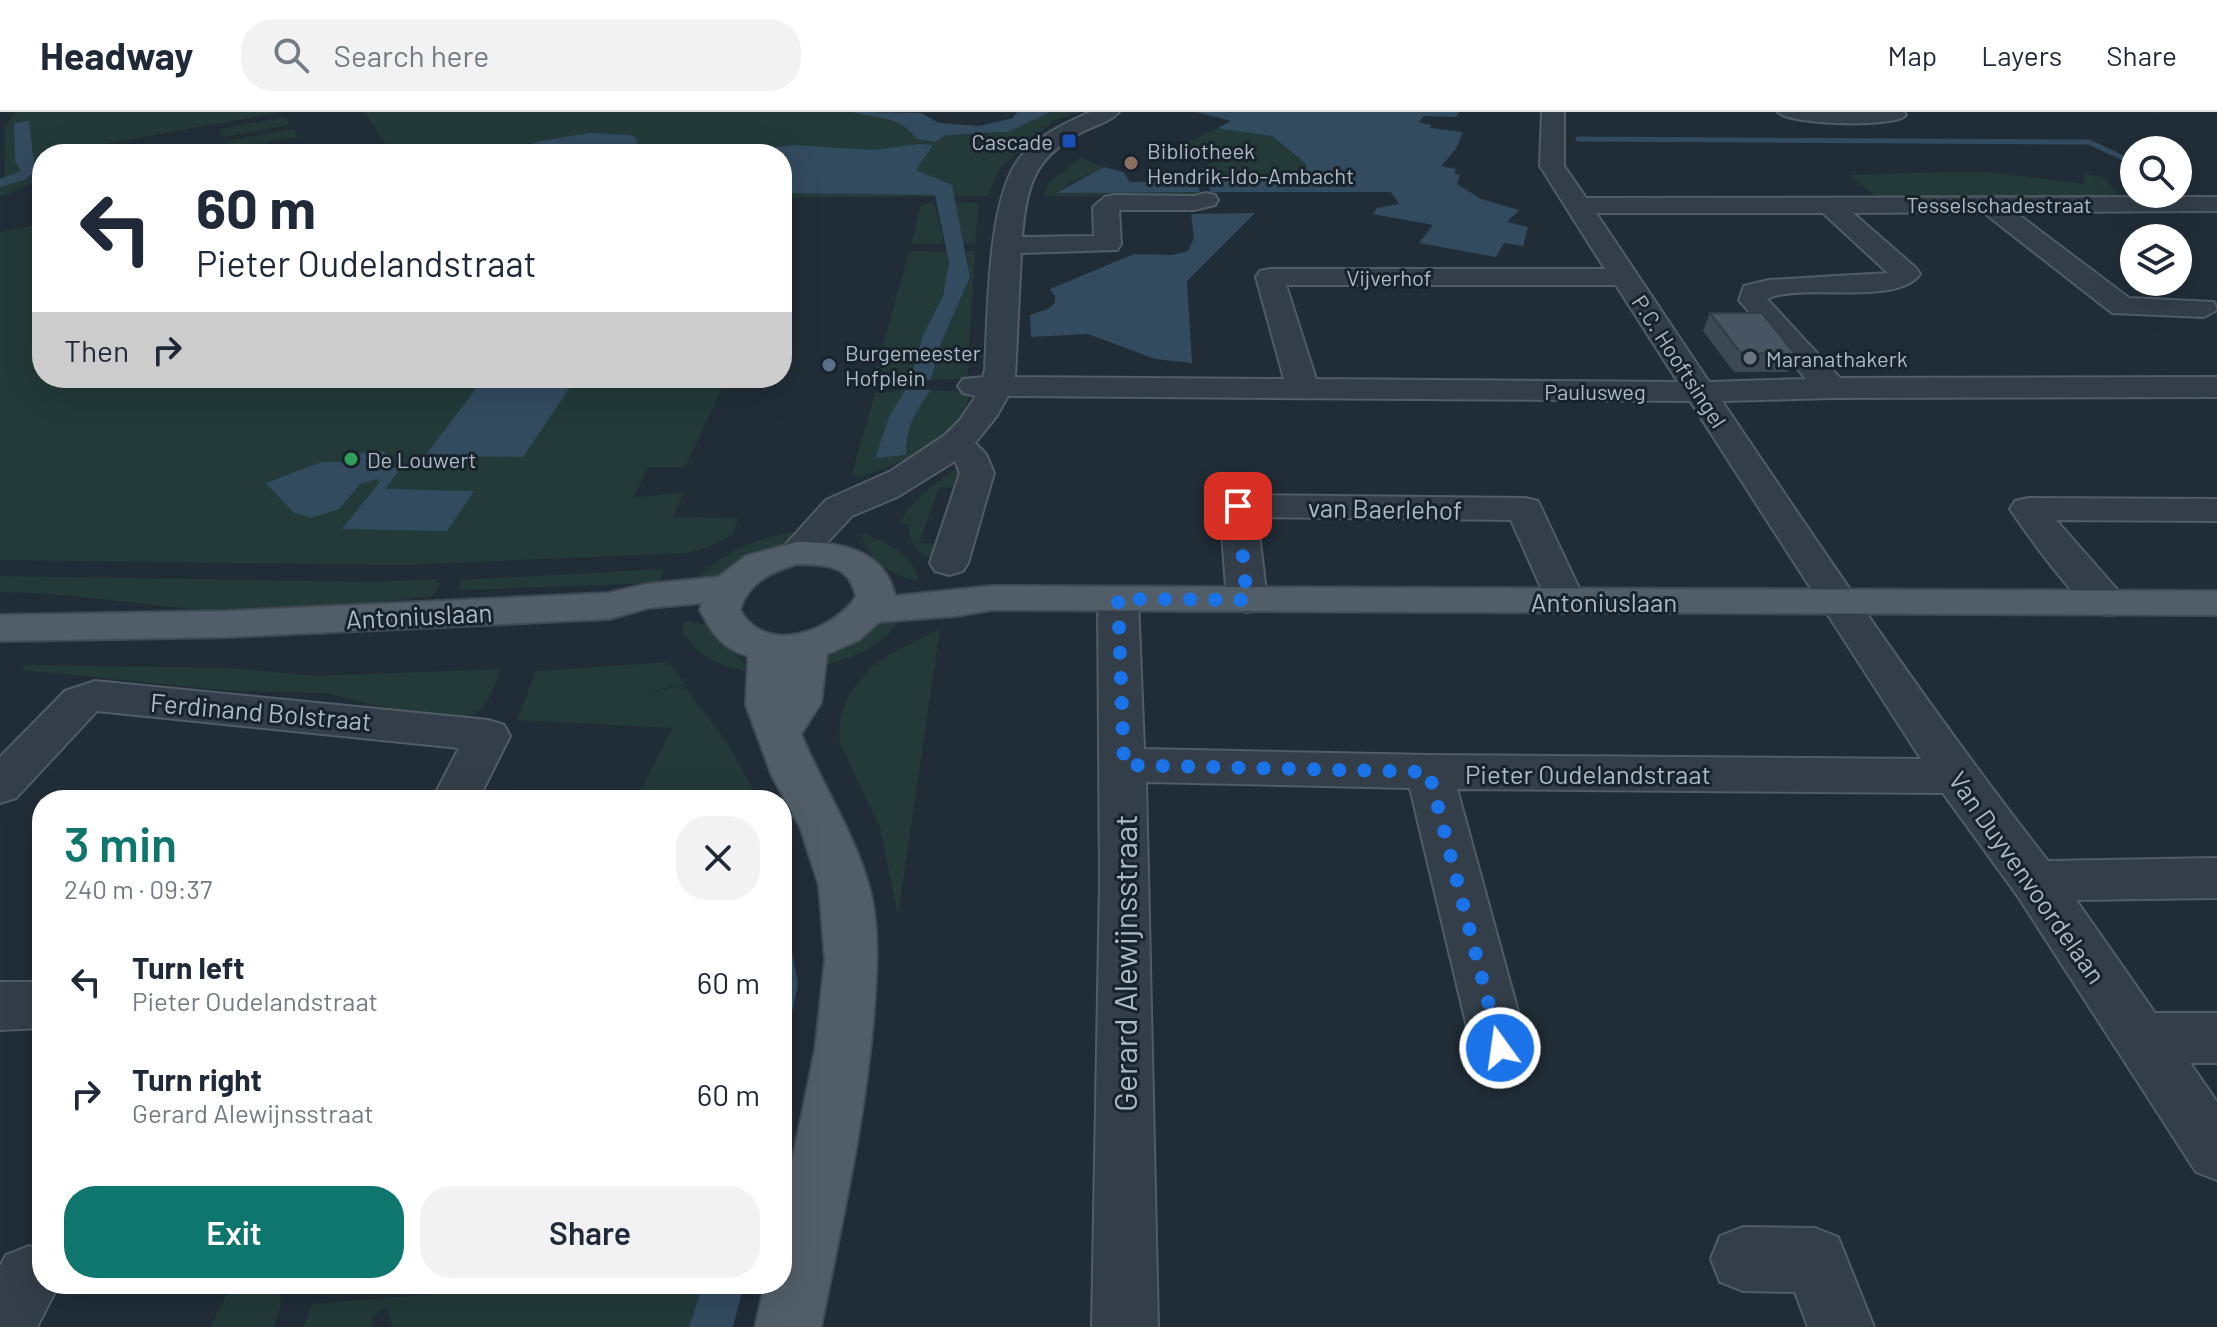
<!DOCTYPE html>
<html lang="en">
<head>
<meta charset="utf-8">
<style>
	:root { --surface:#fff; --page:#f2f2f3; --text:#1f2937; --muted:#747a83; --line:#e0e1e3; --accent:#0f766e }
	body { margin:0; font-family:Barlow,sans-serif; background:var(--page); color:var(--text); height:100vh; display:flex; flex-direction:column; font-size:30px; white-space:nowrap }
	* { box-sizing:border-box; margin:0 }
	p { font-size:26px; color:var(--muted) }
	.icon { flex:none; width:44px; height:44px; fill:none; stroke:currentColor; stroke-width:2; stroke-linecap:round; stroke-linejoin:round }
	.map { position:relative; flex:1; overflow:hidden }
	.side { position:absolute; left:32px; top:678px; width:760px; height:504px; display:flex; flex-direction:column; background:var(--surface); border-radius:32px; box-shadow:0 8px 32px #0002 }
	.side>* { flex:none }
	.banner { position:absolute; left:32px; top:32px; width:760px; height:244px; border-radius:32px; box-shadow:0 8px 32px #0002; background:#fff; color:var(--text); overflow:hidden }
	.tools { position:absolute; left:2120px; top:24px; display:grid; gap:16px }
	.tools a { display:grid; place-items:center; width:72px; height:72px; border-radius:50%; background:var(--surface); box-shadow:0 8px 32px #0002; font-size:40px }
	.pin { position:absolute; display:grid; place-items:center; width:68px; height:68px; color:#fff; margin:-34px; border-radius:16px; box-shadow:0 4px 12px #0006 }
	.me { position:absolute; width:88px; margin:-44px; rotate:346deg; stroke-linejoin:round; filter:drop-shadow(0 0 6px #0008) }
	.turn { display:flex; align-items:center; gap:28px; height:168px; padding:0 32px; font-size:36px }
	.turn .icon { width:104px; height:104px; stroke-width:2.5 }
	.turn b { display:block; font-size:56px; line-height:68px }
	.then { display:flex; align-items:center; height:76px; padding:0 32px; background:#0003; gap:16px; font-size:30px }
	.round { display:grid; place-items:center; flex:none; width:84px; height:84px; border-radius:32px; background:var(--page) }
	.overview { display:flex; align-items:center; justify-content:space-between; height:136px; padding:0 32px }
	h1 { font-size:48px; font-weight:600; line-height:60px; color:var(--accent) }
	.cta { display:flex; gap:16px; margin-top:auto; padding:16px 32px }
	.cta a { flex:1; height:92px; border-radius:32px; background:var(--accent); color:#fff; font-size:32px; font-weight:600; line-height:92px; text-align:center }
	.cta a+a { background:var(--page); color:var(--text) }
	ul { padding:0; list-style:none }
	li { display:flex; align-items:center; gap:24px; height:112px; padding:0 32px }
	li div { flex:1 }
	li b { display:block; font-size:30px }
	li em { font-style:normal }
	header { display:flex; align-items:center; gap:48px; box-sizing:border-box; height:112px; padding:0 40px; background:var(--surface); border-bottom:2px solid var(--line) }
	header strong { font-size:38px }
	nav { display:flex; gap:44px; margin-inline-start:auto; font-size:28px }
	.search { width:560px; height:72px; background:var(--page); display:flex; align-items:center; gap:20px; box-sizing:border-box; padding:0 28px; border-radius:32px; color:var(--muted); font-size:30px }
	.map>svg:first-child { display:block }
</style>
</head>
<body>
<header>
<strong>Headway</strong>
<div class="search"><svg class="icon" aria-label="search" viewBox="0 0 24 24"><circle cx="10" cy="10" r="6"/><path d="M15 15l6 6"/></svg>Search here</div>
<nav><a>Map</a><a>Layers</a><a>Share</a></nav>
</header>
<div class="map">
<svg width="2217" height="1215" viewBox="0 0 2217 1215">
	<rect width="100%" height="100%" fill="#202d37"/>
	<path fill="#233a39" d="M15,0h267l-211,38v4h-29v26c-16,3 -26,13 -42,16v-9l28,-8 7,-8h-14l-21,8 5,-4 -1,-46z
		M365,0h501l107,23 30,-3 47,-20h29l-26,9 -53,47 -12,28 -206,2v-44h-391z
		M285,5l5,8 -67,12 -4,-8z
		M1218,16l54,8 34,28v7l-9,7 -11,2 -77,1 -7,-13 16,-8 4,-7 -3,-5h-44z
		M293,17l5,8 -69,12 -4,-8z
		M1080,46l24,9 -34,16 -13,9h143l2,2 -6,3 -153,-1 6,-13z
		M1942,60h46l97,12 -2,-10 21,3 15,19 -243,1 -26,-22z
		M934,89l10,43h-32l8,-38z
		M954,90l25,1 -4,41 -11,-1z
		M42,112v154h685l-42,89h-37l-15,31 51,-6 -11,25 65,1 -5,16 -27,14 -18,5 -285,12 -403,-5v-328z
		M909,139l37,1c8,31 -13,57 -23,85 -5,15 -9,30 -13,44l-37,1z
		M966,139h9l-8,128 -36,1 7,-30 32,-73z
		M905,278l-16,27 -14,40 30,-18 14,-33 12,-16 38,2c-6,49 -71,71 -110,86l-7,-4 23,-81z
		M959,354l6,3 -5,20 -21,-2 -20,56 24,1 -6,18c-16,-8 -29,-17 -28,-37l-9,-2c13,-26 37,-40 59,-57z
		M805,418l-20,17 -49,16 -18,15 -28,7c36,-36 66,-47 115,-55z
		M861,421c24,9 54,20 57,48 -29,-8 -48,-17 -57,-48z
		M664,457l-5,14 -199,7 1,-10z
		M0,464l374,6 63,-3 -1,3h5l-8,14c-73,8 -146,21 -220,15 -72,-6 -140,-18 -213,-19z
		M902,505c-20,33 -56,43 -91,52 23,-25 58,-45 91,-52z
		M684,509l24,4 44,47c-34,-6 -48,-12 -70,-40z
		M940,517l-42,286 -18,-87 -41,-87 2,-26 9,-22 21,-26 26,-17z
		M668,550l17,21 -47,12 45,-10 44,57 27,50 -24,8h-94l36,-72 -155,-8 19,-49z
		M23,553l207,3 87,8 183,-7c-11,32 -15,47 -51,54l-123,-30 -93,-2 -209,-21z
		M231,1172h48l2,20 -7,23h-63z
		M494,1172h209l-14,43h-296l-7,-21 -14,12v9h-68l8,-23 133,-11z"/>
	<path fill="#334b5f" d="M853,0l68,1 18,10 40,3 34,-8 4,-6h33l-42,20 -62,3 -11,7 -18,-3c-17,-23 -38,-20 -64,-27z
		M1196,0h263l-3,5 -32,-1 -6,6 13,3 -1,3 33,4 -7,17 -15,17 15,3 -2,4 6,2 -3,9 24,15 38,11 -12,12 21,5 -5,19 -19,-3 -8,14 -77,-14 14,-18 -60,-11 4,-6 22,-4 -8,-12h-181l-1,-11 88,-3 9,-7v-7l-34,-28 -50,-7 -4,-1 13,-7z
		M29,9l6,50 -10,9 -25,7v-8l21,-8 -6,-10 -1,-38z
		M589,21l42,2 6,4 -1,7 -9,8h-125l38,-13z
		M919,32l14,1 -17,25 36,15 18,92 -32,73 -7,30 -21,1 13,-46 20,-40 6,-32 -14,-68 -153,-2v-39h-62l74,-9 79,5z
		M1104,55l19,5 7,10 67,-1 3,11 -144,1z
		M1255,101l-68,68 5,82 -37,-4 -67,-25 -57,3 -1,-22 18,-6 7,-6v-7l-5,-7 84,-35 39,1 15,-4 6,-13 -3,-24z
		M484,266h92l-53,79 -98,-1z
		M905,278h26c-15,20 -26,40 -25,65l-31,3 14,-41z
		M383,339l10,8 -4,9h12l-16,21 89,2 -27,40 -105,-2 37,-46 -2,-4 -17,5 -21,25 -28,9 -18,-6 -27,-29 56,-21h19l20,-9z
		M782,790l16,82 -16,76z
		M703,1172h41l-11,43h-44z"/>
	<g fill="none" stroke-linecap="round" stroke-linejoin="round">
		<path stroke="#334b5f" stroke-width="5" d="M1578,27l511,3 45,21"/>
		<g stroke="#515c65" stroke-width="4">
			<path id="minor" d="M1090,0h29c-8,9 -22,13 -33,18 -51,26 -59,52 -64,107l72,-1 -1,-29 12,-10 9,-2 80,1 12,-3 9,2 3,5 -3,5 -21,5h-75l2,34 -4,6 -96,3 -6,124 269,2 -28,-102 4,-6 10,-2h335l-65,-103 2,-54h22v54l22,32 631,-1v14l-202,1 114,86 85,4 3,8 -13,7 -92,-4 -129,-101 -130,1 63,55 4,6c-23,33 -120,8 -153,25l73,79 377,-1v20l-386,1 -109,3c105,156 210,312 326,460l169,-3v40l-141,2 79,113h62v50h-27l27,39v78l-21,-8 -179,-277 -74,-102 -486,-4 71,259 -8,18 -20,7 -20,-7 -8,-18 -62,-260 -264,-6 12,545h-66l8,-445 -2,-283 6,-9 14,-3 14,3 6,9 6,150 285,6 492,4 -231,-358 -682,-5 -12,21 -21,26 11,11 8,19 -26,90 -5,8 -14,4 -14,-4 -5,-8 30,-90 -5,-12 -58,36 -45,19 -42,45 -13,3 -13,-3 -6,-8 48,-53 65,-29 54,-36 15,-15 16,-24 -13,-3 -5,-7 5,-7 20,-2 2,-7c3,-53 2,-170 34,-211 18,-23 45,-35 71,-47zM1596,101h227l65,60 -119,7 -25,6 -5,14 67,79 -97,3zM1286,173h330l62,97 -362,-3z
				M1778,0h126l2,3c-10,13 -117,10 -128,-3z
				M1238,383l287,3 13,3 47,100 -6,9 -14,3 -14,-3 -40,-90 -254,-3 10,83 -6,9 -14,3 -14,-3 -6,-9 -7,-94 5,-8z
				M2028,386l189,1v22l-161,-1 73,83 -6,9c-10,3 -20,5 -30,-2 -22,-14 -67,-77 -83,-101l5,-8z
				M95,569l393,39 16,5 6,11 -32,64h-46l27,-52 -362,-37 -81,87 -16,5v-46l65,-66z
				M0,870h42v46l-42,2z
				M1743,1115l72,1 23,9 36,90h-66l-13,-35 -52,-1 -23,-9 -9,-23 9,-23z
				M29,1134l13,5v33h17l-22,43h-37v-61l6,-11z"/>
		</g>
		<g stroke="#404a54" stroke-width="4">
			<path id="major" d="M797,430c42,0 88,7 98,54l96,-10 1226,5v24l-1226,-5 -35,6 -77,6 -20,18 -32,14 -6,49 -20,31c21,51 51,95 67,149 12,40 9,86 6,127 -8,106 -32,212 -53,317h-66l10,-43h17v-73l33,-161 10,-90 -6,-74 -19,-59 -28,-51 -26,-71 2,-49c-26,-7 -36,-23 -48,-46l2,-7 -54,5 -39,11 -380,18 -229,4v-26l229,-4 380,-18 38,-9 71,-7 28,-21zM797,452c29,1 53,0 59,33 -24,35 -91,59 -116,13 8,-28 31,-38 57,-46z"/>
		</g>
		<use href="#minor" fill="#333e48" fill-rule="evenodd"/>
		<use href="#major" fill="#515e68" fill-rule="evenodd"/>
	</g>
	<path fill="#3c4953" d="M1710,201l85,41 -8,18h-53l-31,-41z"/>
	<path fill="#313c44" d="M787,102l5,31 -10,22v-44z"/>
	<path fill="#465561" stroke="#313c44" stroke-width="2" d="M782,102h5l-5,9z
		M1710,201h52l33,41 -54,-1z"/>
	<g fill="none" stroke-linecap="round" stroke-linejoin="round">
		<path stroke="#1a73e8" stroke-width="14" stroke-dasharray="0 25.2" d="M1238,394l9,94 -129,-1 6,166 305,7 71,276"/>
	</g>
	<rect fill="#1a4fb4" stroke="#19232c" stroke-width="3" x="1061" y="21" width="16" height="16" rx="4"/>
	<circle fill="#8d6e63" stroke="#19232c" stroke-width="3" cx="1131" cy="51" r="8"/>
	<circle fill="#6b7280" stroke="#19232c" stroke-width="3" cx="1750" cy="246" r="8"/>
	<circle fill="#5c6f8a" stroke="#19232c" stroke-width="3" cx="829" cy="253" r="8"/>
	<circle fill="#2e9e5b" stroke="#19232c" stroke-width="3" cx="351" cy="347" r="8"/>
	<g text-anchor="middle" dominant-baseline="central" stroke-width="6" stroke-linejoin="round" paint-order="stroke">
		<g font-size="22" fill="#adb9c4" stroke="#19232c" text-anchor="start">
			<text x="1053" y="29" text-anchor="end">Cascade</text>
			<text x="1147" y="38">Bibliotheek<tspan x="1147" dy="25">Hendrik-Ido-Ambacht</tspan></text>
			<text x="845" y="240">Burgemeester<tspan x="845" dy="25">Hofplein</tspan></text>
			<text x="1766" y="246">Maranathakerk</text>
			<text x="367" y="347">De Louwert</text>
		</g>
		<g font-size="22" fill="#adb9c4" stroke="#19232c">
			<text x="1999" y="92">Tesselschadestraat</text>
			<text x="1389" y="165">Vijverhof</text>
			<text transform="translate(1680 249) rotate(57)">P.C. Hooftsingel</text>
			<text x="1595" y="279">Paulusweg</text>
		</g>
		<g font-size="26" fill="#adb9c4" stroke="#19232c">
			<text transform="translate(1385 396) rotate(1)">van Baerlehof</text>
			<text x="1604" y="489">Antoniuslaan</text>
			<text transform="translate(419 503) rotate(-3)">Antoniuslaan</text>
			<text transform="translate(261 599) rotate(5)">Ferdinand Bolstraat</text>
			<text x="1588" y="661">Pieter Oudelandstraat</text>
			<text transform="translate(2028 765) rotate(55)">Van Duyvenvoordelaan</text>
		</g>
		<g font-size="32" fill="#adb9c4" stroke="#19232c">
			<text transform="translate(1124 851) rotate(-90)">Gerard Alewijnsstraat</text>
		</g>
	</g>
</svg>
<div class="tools">
<a><svg class="icon" aria-label="search" viewBox="0 0 24 24"><circle cx="10" cy="10" r="6"/><path d="M15 15l6 6"/></svg></a>
<a><svg class="icon" aria-label="layers" viewBox="0 0 24 24"><path d="M12 4l9 5-9 5-9-5zM3 14l9 5 9-5"/></svg></a>
</div>
<div class="pin" style="left:1238px;top:394px;background:#d93025"><svg class="icon" aria-label="arrive" viewBox="0 0 24 24"><path d="M6 21V4h12l-3 4 3 4H6"/></svg></div>
<svg class="me" style="left:1500px;top:936px" viewBox="-20 -20 40 40"><circle r="17" fill="#1a73e8" stroke="#fff" stroke-width="3"/><path d="M0-11L8 9 0 5-8 9z" fill="#fff"/></svg>
<div class="banner">
<div class="turn"><svg class="icon" aria-label="left" viewBox="0 0 24 24"><path d="M17 20v-9H6M10 6l-5 5 5 5"/></svg><div><b>60 m</b>Pieter Oudelandstraat</div></div>
<div class="then">Then<svg class="icon" aria-label="right" viewBox="0 0 24 24"><path d="M7 20v-9h11M14 6l5 5-5 5"/></svg></div>
</div>
<section class="side">
<div class="overview"><div><h1>3 min</h1><p>240 m · 09:37</p></div><a class="round"><svg class="icon" aria-label="close" viewBox="0 0 24 24"><path d="M6 6l12 12M18 6L6 18"/></svg></a></div>
<ul>
<li><svg class="icon" aria-label="left" viewBox="0 0 24 24"><path d="M17 20v-9H6M10 6l-5 5 5 5"/></svg><div><b>Turn left</b><p>Pieter Oudelandstraat</p></div><em>60 m</em></li>
<li><svg class="icon" aria-label="right" viewBox="0 0 24 24"><path d="M7 20v-9h11M14 6l5 5-5 5"/></svg><div><b>Turn right</b><p>Gerard Alewijnsstraat</p></div><em>60 m</em></li>
</ul>
<div class="cta"><a>Exit</a><a>Share</a></div>
</section>
</div>
</body>
</html>
